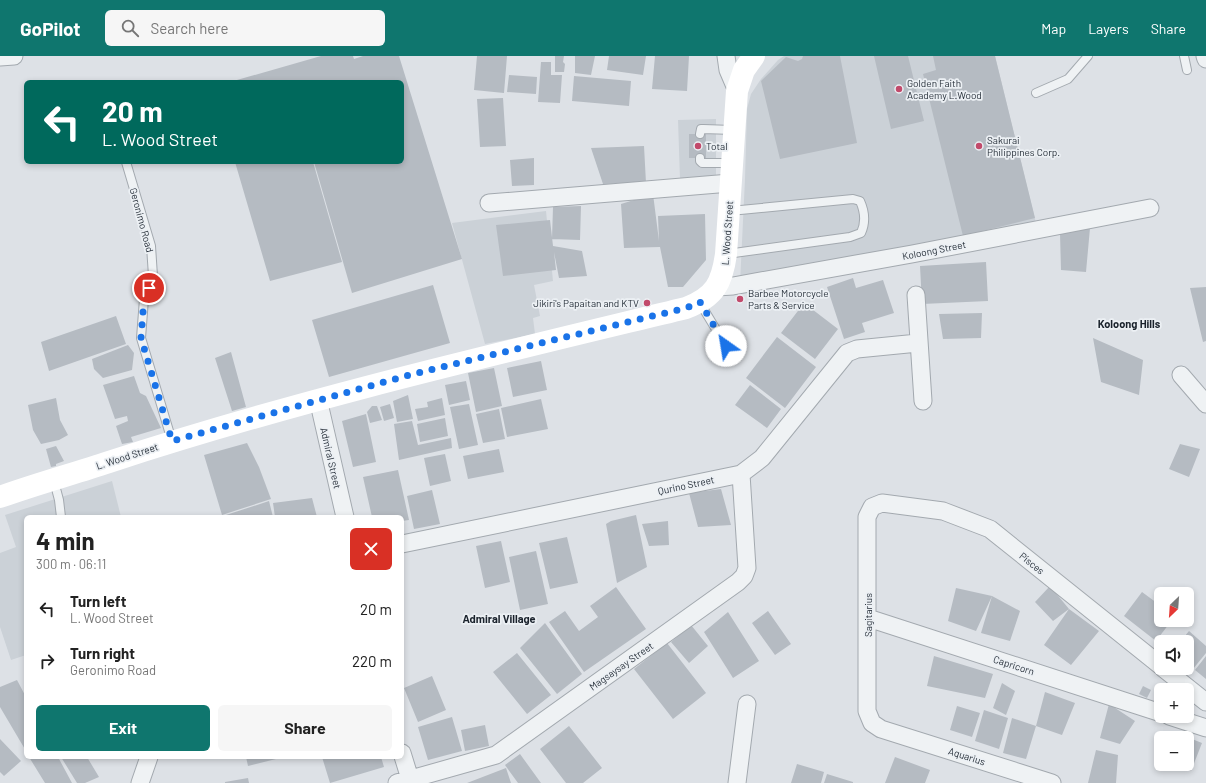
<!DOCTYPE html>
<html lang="en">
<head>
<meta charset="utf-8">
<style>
	:root { --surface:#fff; --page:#f6f6f6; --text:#222; --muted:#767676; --accent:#0f766e }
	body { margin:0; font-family:Barlow,sans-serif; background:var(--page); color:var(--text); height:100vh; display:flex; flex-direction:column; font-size:15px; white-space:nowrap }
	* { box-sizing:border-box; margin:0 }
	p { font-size:13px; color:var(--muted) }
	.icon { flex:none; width:22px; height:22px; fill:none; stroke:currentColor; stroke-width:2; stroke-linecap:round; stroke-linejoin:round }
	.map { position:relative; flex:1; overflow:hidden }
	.panel { position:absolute; left:24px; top:459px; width:380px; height:244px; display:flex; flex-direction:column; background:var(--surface); border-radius:6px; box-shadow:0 2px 6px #0003 }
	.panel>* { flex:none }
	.hud { position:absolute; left:24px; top:24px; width:380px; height:84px; border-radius:6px; box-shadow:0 2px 6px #0003; background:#00695c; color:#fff; overflow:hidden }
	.needle { width:26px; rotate:205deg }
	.fabs { position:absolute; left:1154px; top:531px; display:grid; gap:8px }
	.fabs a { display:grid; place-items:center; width:40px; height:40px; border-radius:6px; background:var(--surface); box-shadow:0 2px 6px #0003; font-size:20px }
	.pin { position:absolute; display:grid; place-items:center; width:34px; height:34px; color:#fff; margin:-17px; border:2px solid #fff; border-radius:50%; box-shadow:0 1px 4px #0007 }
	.me { position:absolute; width:44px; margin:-22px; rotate:328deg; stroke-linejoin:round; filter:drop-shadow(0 0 3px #0008) }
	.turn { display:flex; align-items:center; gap:14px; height:84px; padding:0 12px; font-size:18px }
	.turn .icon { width:52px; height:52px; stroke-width:2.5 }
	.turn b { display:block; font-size:28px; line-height:34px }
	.round { display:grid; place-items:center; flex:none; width:42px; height:42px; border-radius:6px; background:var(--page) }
	.head { display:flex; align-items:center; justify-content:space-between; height:68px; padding:0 12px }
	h1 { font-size:24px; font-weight:700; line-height:30px }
	.button { display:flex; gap:8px; margin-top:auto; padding:8px 12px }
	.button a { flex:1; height:46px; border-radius:6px; background:var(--accent); color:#fff; font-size:16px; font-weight:700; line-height:46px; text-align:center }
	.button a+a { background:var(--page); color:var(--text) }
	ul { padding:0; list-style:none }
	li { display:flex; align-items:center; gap:12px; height:52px; padding:0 12px }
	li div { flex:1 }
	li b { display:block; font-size:15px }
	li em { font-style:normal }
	header { display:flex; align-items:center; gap:24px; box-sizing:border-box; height:56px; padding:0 20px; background:var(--accent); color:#fff }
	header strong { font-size:19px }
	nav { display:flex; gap:22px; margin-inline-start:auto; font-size:14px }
	.search { width:280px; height:36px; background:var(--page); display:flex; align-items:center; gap:10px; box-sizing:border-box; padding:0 14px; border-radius:6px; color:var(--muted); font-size:15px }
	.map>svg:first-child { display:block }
</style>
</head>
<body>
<header>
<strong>GoPilot</strong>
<div class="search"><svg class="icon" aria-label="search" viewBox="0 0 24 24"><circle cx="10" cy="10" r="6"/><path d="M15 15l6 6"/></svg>Search here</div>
<nav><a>Map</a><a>Layers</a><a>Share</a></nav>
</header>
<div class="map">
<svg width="1206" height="727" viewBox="0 0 1206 727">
	<rect width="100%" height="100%" fill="#dde1e6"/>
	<path fill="#cbd1d7" d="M784,0h211l42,171 -297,57 5,-105 2,-70 4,-15 10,-15 17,-19z
		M716,63v59l-36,1 -2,-59z
		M546,155l7,70 -19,4 6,31 -7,2 2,16 -50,10 -33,-121z
		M112,425l9,36h-95v138l-15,5 -11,-33v-74l16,-6 -11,-32z"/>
	<path fill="#b5bbc2" d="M321,0h32l1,3 9,-3h36l63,203 -110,34 -38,-131h88v-80h-172z
		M477,0h30l-3,37 -30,-3z
		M555,0h9l-1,6 2,2 -1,8h-9z
		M575,0h20l-4,19 -16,-2z
		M609,0h37l-3,19 -36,-5z
		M655,0h34l-2,35 -35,-2z
		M803,0h37l17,87 -77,16 -19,-78 25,-24 12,4 4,-2z
		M874,0h34l16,65 -33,8z
		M933,0h62l40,162 -72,18 -40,-162 13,-4z
		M541,6h10v13h11l-2,28 -22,-1z
		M509,19l28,2 -1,17 -29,-2z
		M574,20l57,5 -2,25 -57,-5z
		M503,42l3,48 -26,1 -3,-48z
		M689,78h17v24h-17z
		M644,90l2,37 -43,1 -12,-36z
		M534,102v27l-22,1 -2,-26z
		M235,106h78l29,100 -72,19z
		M653,138l6,47 -1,-25 47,-2 1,46 -23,27h-15l-8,-40 -36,1 -3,-44z
		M581,150l-1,34 -28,-1 1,-32z
		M550,164l3,26 29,5 5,25 -28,2 -5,-26 2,18 -53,6 -7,-51z
		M1090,172l-4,44 -25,-2 -1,-37z
		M986,206l2,39 -66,3 -2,-38z
		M853,222l3,10 27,-8 11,33 -32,10 3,9 -21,7 -17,-52z
		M433,229l17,58 -121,34 -17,-57z
		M1206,231v54l-3,1 -13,-54z
		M804,247l34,26 -23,30 -34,-26z
		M982,257l-1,25 -38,1 -4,-25z
		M116,260l10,28 -77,27 -8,-29z
		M777,281l39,30 -31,41 -39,-30z
		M1093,282l50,22 -4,35 -38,-13z
		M128,289l6,8 -2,17 -29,8 -9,-9 -2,-10z
		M231,296l15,55 -14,4 -17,-53z
		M541,305l6,29 -34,7 -6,-29z
		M494,312l8,38 -26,6 -8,-39z
		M134,320l6,17 6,3 15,32 -30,9 2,5 -11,2 -6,-18 12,-5 -1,-5 -12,3 -12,-34z
		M466,325l4,19 -21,5 -4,-20z
		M750,329l31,24 -14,19 -32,-23z
		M408,339l5,24 -16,3 -4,-21z
		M56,342l4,22 8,15 -9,5 -18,4 -8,-14 -5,-25z
		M442,342l3,17 -27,6 -3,-12 13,-2 -1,-5z
		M541,343l7,30 -41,8 -6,-29z
		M390,348l4,14 -10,3 -4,-14z
		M469,348l9,41 -19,4 -9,-42z
		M372,350h5l5,14 -12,3 -3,-11z
		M499,353l6,30 -22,4 -7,-29z
		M366,358l10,48 -23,5 -11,-46z
		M445,362l3,18 -28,6 -3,-18z
		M412,365l6,24 33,-7 1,10 -53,12 -5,-36z
		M247,387l12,24 12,32 -49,16 -18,-60z
		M1180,388l20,5 -11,28 -20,-8z
		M56,390l8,15 -8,3v2l-5,1 -5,-18z
		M499,393l5,23 -36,7 -5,-23z
		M445,398l6,27 -21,5 -6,-28z
		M398,414l11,50 -7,1v-4h-30l-9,-40z
		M721,433l10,36 -33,2 -9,-34z
		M432,434l8,34 -26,5 -7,-33z
		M312,442l5,19h-42l-2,-14z
		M269,445l4,16h-46l-1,-2z
		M636,459l11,52 -30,16 -11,-59 5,-3z
		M668,465l1,24 -20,1 -7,-22z
		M567,481l11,46 -28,6 -11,-46z
		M501,485l9,41 -25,6 -9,-42z
		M536,495l12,53 -28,6 -11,-53z
		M1050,530l19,23 -16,12 -18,-19z
		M616,531l30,42 -62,43 -35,-50 16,-11 14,20 19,-14 -8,-11z
		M956,532l36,8 -16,35 -28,-10z
		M1142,536l19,14v14h11l-16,21 -32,-25z
		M992,540l28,15 -10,30 -29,-8z
		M1069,553l30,22 -28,34 -27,-20z
		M768,555l23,33 -16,11 -23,-32z
		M728,556l31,49 -26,17 -29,-46z
		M545,567l37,51 -25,20 -37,-46z
		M691,569l17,21 -19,17 -18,-21z
		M1189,575l17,15v7l-13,16 -6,-4v-23h-7z
		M667,587l39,50 -33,26 -39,-50z
		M517,597l34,42 -24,19 -34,-42z
		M934,600l59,18 -8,24 -58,-12z
		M1206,600v23l-11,-9z
		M432,620l14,34 -28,12 -14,-34z
		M17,624l9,17v54l-26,-44v-20z
		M1002,627l13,8 -9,24 -13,-7z
		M1143,630l8,4 -4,8 -8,-4z
		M1045,636l30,11 -13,32 -26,-9z
		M1109,648l26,17 -15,23 -20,-6z
		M957,650l23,7 -8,24 -22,-7z
		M984,654l24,8 -9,31 -24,-8z
		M452,661l10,34 -34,9 -10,-33z
		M1012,662l24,8 -10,33 -23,-6z
		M485,669l4,21 -24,5 -4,-21z
		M569,670l33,42 -19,15h-17l-26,-34z
		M1172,675l30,12 -11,28 -23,-7h19v-26h-17z
		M0,683l21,22 -17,15 -4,-4z
		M1096,694l22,5 -2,28h-28z
		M520,698l21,29h-23l-13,-18z
		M29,701h29l14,26h-27z
		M61,701h26l12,20 -14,6h-8z
		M246,701h34v1l-32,8z
		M322,701h59l3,10 -54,16z
		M895,701l35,13 -5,13h-40z
		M797,708l27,8 -3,11h-30z
		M506,712l5,15h-44z
		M827,718l26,8v1h-29z
		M248,722l1,5h-24v-1z"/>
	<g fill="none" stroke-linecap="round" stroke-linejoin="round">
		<g stroke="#a3a9af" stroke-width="10">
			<path id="service" d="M1184,0l3,14
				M1036,37l32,-14 20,-23
				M700,78l1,-5h2l30,1
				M700,102v3l2,2h29
				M126,106l25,84 2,30 -9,23 -3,39 31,103
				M727,198l123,-17 11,-4c5,-11 4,-21 -1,-32l-7,-2 -123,12
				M700,247l26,43
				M54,425l5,19 2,17"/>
		</g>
		<g stroke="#a3a9af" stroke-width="19">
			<path id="minor" d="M726,0l2,14 9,21
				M1205,0l1,3
				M0,1l14,-1
				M489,147l241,-20
				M717,231l16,-1 179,-32 238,-46
				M916,239l7,106
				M1181,319l25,29
				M318,343l27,118
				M402,488l339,-70 21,-16 85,-105 10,-4 61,-6
				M868,562l293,95
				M1163,612l43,34
				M1169,660l37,12
				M402,697l8,26
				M140,727l9,-26
				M397,727l99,-28 242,-173 6,-6 3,-8 -6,-94
				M737,727l10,-79
				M1052,727l-171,-54 -9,-6 -5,-12v-194l5,-10 10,-4 61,8 47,18 171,137"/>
		</g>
		<use href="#service" stroke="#eff2f4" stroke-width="8"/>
		<use href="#minor" stroke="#eff2f4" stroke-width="17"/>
		<path stroke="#fff" stroke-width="22" d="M0,441c36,-13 73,-23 109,-35 189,-62 383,-107 577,-154 29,-11 36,-25 40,-54l11,-163 7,-21 10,-14"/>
	</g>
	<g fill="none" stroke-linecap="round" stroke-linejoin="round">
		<path stroke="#1a73e8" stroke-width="7" stroke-dasharray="0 12.6" d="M149,232l-5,11 -3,39 31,103 241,-67 273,-66 14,-6 26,44"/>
	</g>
	<g fill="#c24a6b" stroke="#ecf0f4" stroke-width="1.5">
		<circle cx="899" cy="33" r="4"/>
		<circle cx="698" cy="90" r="4"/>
		<circle cx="979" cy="90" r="4"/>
		<circle cx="740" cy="243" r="4"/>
		<circle cx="647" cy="247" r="4"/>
	</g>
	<g text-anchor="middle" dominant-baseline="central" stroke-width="3.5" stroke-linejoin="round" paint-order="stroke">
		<g font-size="10" fill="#28313b" stroke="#ecf0f4" text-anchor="start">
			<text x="907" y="27">Golden Faith<tspan x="907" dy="12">Academy L.Wood</tspan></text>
			<text x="987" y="84">Sakurai<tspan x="987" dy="12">Philippines Corp.</tspan></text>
			<text x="706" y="90">Total</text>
			<text x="748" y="237">Barbee Motorcycle<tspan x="748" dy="12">Parts &amp; Service</tspan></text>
			<text x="639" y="247" text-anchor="end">Jikiri's Papaitan and KTV</text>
		</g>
		<g font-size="10" fill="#28313b" stroke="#ecf0f4">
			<text transform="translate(142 164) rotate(75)">Geronimo Road</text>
			<text transform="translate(727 177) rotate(-86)">L. Wood Street</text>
			<text transform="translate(934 194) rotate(-11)">Koloong Street</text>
			<text transform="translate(127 400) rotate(-18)">L. Wood Street</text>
			<text transform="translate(331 402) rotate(77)">Admiral Street</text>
			<text transform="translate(686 429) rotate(-12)">Qurino Street</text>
			<text transform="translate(1032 507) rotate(39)">Pisces</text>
			<text transform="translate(868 559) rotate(-90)">Sagitarius</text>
			<text transform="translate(1014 609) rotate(18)">Capricorn</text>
			<text transform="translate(621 610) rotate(-35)">Magsaysay Street</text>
			<text transform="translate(967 700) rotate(18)">Aquarius</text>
		</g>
		<g font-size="11" font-weight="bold" fill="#1a222c" stroke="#ecf0f4">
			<text x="1129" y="267">Koloong Hills</text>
			<text x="499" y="562">Admiral Village</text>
		</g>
	</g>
</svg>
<div class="fabs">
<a><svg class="needle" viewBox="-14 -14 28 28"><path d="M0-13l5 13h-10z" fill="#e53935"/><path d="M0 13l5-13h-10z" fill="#767676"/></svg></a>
<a><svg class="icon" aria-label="sound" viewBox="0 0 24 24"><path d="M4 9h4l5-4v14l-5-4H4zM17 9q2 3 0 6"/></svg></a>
<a>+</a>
<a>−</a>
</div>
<div class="pin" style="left:149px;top:232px;background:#d93025"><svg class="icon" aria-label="arrive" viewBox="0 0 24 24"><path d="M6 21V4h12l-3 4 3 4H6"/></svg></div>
<svg class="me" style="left:726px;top:290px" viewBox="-20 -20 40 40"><circle r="19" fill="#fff"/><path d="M0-13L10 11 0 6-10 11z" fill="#1a73e8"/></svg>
<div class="hud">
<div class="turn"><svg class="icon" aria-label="left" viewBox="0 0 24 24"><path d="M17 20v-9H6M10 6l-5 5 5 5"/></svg><div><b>20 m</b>L. Wood Street</div></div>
</div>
<section class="panel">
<div class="head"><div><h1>4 min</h1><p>300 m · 06:11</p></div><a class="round" style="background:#d93025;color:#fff"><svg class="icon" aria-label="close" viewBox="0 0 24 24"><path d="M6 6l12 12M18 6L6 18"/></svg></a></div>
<ul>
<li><svg class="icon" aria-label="left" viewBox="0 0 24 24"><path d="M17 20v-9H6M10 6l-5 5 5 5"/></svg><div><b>Turn left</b><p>L. Wood Street</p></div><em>20 m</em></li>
<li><svg class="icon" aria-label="right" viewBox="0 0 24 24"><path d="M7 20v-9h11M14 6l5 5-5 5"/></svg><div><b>Turn right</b><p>Geronimo Road</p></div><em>220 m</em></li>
</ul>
<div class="button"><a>Exit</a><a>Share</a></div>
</section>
</div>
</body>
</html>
